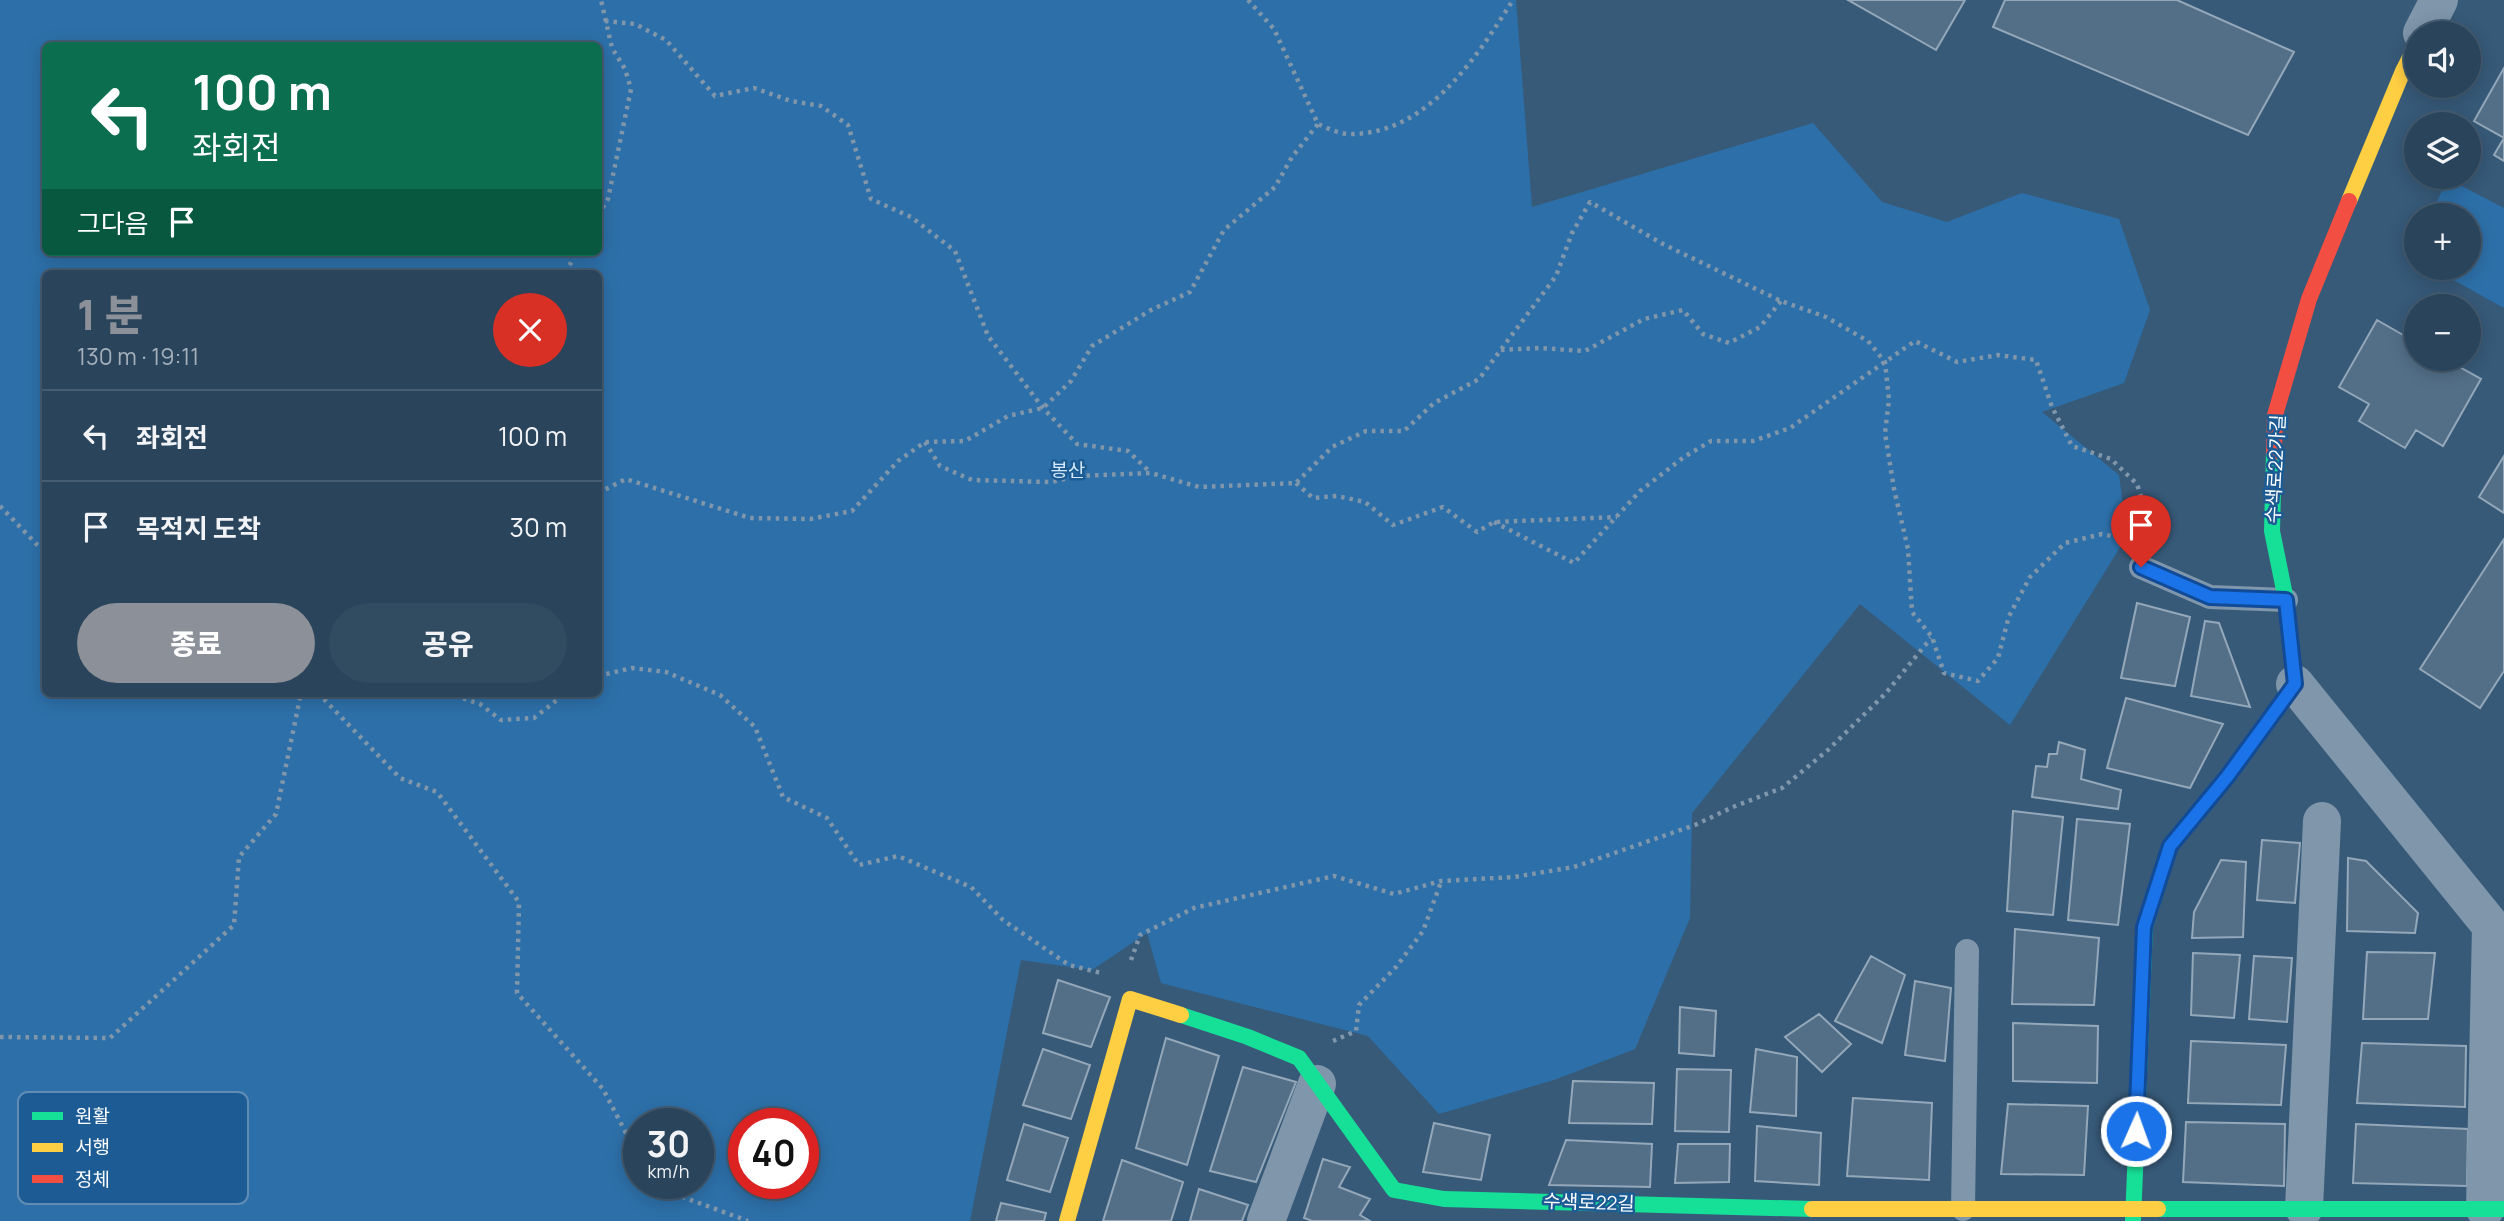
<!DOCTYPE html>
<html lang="ko">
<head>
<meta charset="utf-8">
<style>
	:root { --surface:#29445b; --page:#314b61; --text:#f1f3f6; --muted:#a5b0bb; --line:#455c71; --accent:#8c9099 }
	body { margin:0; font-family:Manrope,"Noto Sans KR",sans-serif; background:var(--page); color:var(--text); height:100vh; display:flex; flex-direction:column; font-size:26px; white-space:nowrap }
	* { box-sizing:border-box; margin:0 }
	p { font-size:23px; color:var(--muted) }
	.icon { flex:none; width:38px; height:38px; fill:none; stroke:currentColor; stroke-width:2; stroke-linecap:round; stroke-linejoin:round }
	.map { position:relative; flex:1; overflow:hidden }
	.details { position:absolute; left:42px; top:270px; width:560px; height:427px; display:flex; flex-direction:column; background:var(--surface); border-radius:10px; box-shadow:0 4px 18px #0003,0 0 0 2px var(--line) }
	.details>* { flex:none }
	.top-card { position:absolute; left:42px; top:42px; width:560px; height:214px; border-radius:10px; box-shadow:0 4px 18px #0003,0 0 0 2px var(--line); background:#0b6e4f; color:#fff; overflow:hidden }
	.controls { position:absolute; left:2404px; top:21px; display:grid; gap:14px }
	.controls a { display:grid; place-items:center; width:77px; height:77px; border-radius:50%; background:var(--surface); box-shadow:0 4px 18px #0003,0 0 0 2px var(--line); font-size:35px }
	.speed { position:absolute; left:623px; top:1108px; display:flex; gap:14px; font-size:35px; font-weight:700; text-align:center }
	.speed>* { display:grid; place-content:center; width:91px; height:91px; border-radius:50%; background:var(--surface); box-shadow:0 4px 18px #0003,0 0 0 2px var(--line); line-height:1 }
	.speed small { font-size:18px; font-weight:400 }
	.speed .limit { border:10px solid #d22; background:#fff; color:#111 }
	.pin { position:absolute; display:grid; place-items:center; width:60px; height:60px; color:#fff; margin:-72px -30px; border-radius:50% 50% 50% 0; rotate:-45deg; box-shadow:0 0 7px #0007 }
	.pin .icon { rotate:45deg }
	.me { position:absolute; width:77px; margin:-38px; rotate:2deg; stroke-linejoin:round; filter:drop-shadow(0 0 5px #0008) }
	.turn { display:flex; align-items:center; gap:24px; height:147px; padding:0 35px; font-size:32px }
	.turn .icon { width:91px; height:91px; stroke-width:2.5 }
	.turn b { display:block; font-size:49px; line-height:60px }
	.then { display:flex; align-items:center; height:66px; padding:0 35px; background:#0003; gap:14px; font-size:26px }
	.round { display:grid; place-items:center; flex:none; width:74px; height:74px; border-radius:37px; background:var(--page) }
	.head { display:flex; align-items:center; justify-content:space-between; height:119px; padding:0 35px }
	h1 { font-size:42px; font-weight:800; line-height:52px; color:var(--accent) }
	.primary-button { display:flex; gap:14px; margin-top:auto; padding:14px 35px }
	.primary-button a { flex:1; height:80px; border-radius:42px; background:var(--accent); color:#fff; font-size:28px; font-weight:800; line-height:80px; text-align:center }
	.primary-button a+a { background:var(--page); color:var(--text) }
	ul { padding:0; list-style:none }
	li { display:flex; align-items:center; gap:21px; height:91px; padding:0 35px; border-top:2px solid var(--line) }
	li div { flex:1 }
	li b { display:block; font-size:26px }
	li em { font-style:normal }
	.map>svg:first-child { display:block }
</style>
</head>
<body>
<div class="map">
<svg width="2504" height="1221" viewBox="0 0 2504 1221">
	<rect width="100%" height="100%" fill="#375a79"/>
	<path fill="#2d70a9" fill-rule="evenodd" d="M0,0h1516l16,207 281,-84 69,79 65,20 75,-29 97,26 31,91 -26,73 -82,29 77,63 8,61 -117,189 -150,-121 -168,209 -2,105 -55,131 -81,31 -115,34 -71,-78 -207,-53 -14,-50 -55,37 -71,-10 -51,261h-970zM46,46h552v206h-552zM46,273h552v420h-552zM639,1124h59v59h-59zM744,1124h59v59h-59z
		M2448,179l56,29v100l-72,-40h37v-53h-39z"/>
	<path fill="#536f88" stroke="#94a8b9" stroke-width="2" d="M1848,0h117l-29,50z
		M2005,0h172l117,52 -46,83 -255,-108z
		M2504,68v93l-10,-6 10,-17 -30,-17z
		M2377,320l40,23v16h28l36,20 -38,67 -27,-16 -11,18 -46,-27 10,-17 -30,-17z
		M2504,456v57l-25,-16z
		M2504,539v132l-24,37 -60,-39z
		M2137,603l53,14 -15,69 -54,-8z
		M2205,621l14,2 31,84 -59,-11z
		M2126,698l97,26 -33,64 -83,-20z
		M2059,742l26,8 -4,29 40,11 -3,19 -86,-12 4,-31 11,1 2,-13h8z
		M2013,811l50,6 -10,98 -46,-4z
		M2077,819l53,5 -12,101 -50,-5z
		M2262,840l38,3 -5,60 -38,-3z
		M2348,858l18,3 52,52 -3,20 -68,-2z
		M2221,860l25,2 -3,75 -51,1 2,-26z
		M2015,929l84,9 -5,67 -82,-1z
		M2367,952l68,1 -7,66h-65z
		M2193,953l47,2 -6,63 -43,-3z
		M1871,956l34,19 -23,68 -47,-22z
		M2254,956l38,2 -5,64 -38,-3z
		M1058,980l52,17 -19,50 -48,-14z
		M1915,981l36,7 -6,73 -40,-6z
		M1680,1007l36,4 -2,45 -35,-3z
		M1819,1014l32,30 -29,28 -37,-35z
		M2013,1023l85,3 -1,57 -84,-2z
		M1166,1038l53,18 -32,109 -51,-17z
		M2191,1041l95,4 -5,60 -93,-2z
		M2362,1043l104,3 -1,61 -108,-4z
		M1043,1049l47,16 -19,54 -48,-14z
		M1756,1049l41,8 -1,59 -46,-4z
		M1243,1067l53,15 -40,100 -46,-11z
		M1677,1069l54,1 -2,62 -54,-1z
		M1573,1081l81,2 -2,41 -83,-1z
		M1853,1098l79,5 -3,77 -82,-4z
		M2008,1104l80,2 -4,69 -83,-1z
		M2186,1122l99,2 -1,62 -101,-4z
		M1434,1123l56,12 -9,45 -58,-8z
		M1024,1124l44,14 -18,54 -43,-12z
		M2356,1124l112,5 -1,57 -114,-3z
		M1757,1126l64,7 -2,52 -64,-4z
		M1566,1140l86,4 -2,43 -101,-2z
		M1678,1144h52l-1,38 -54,1z
		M1323,1159l27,8 -11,20 31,12 -10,16 10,6h-58l-8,-3z
		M1122,1160l61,22 -12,39h-68z
		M1199,1189l49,16 -6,16h-52z
		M1001,1203l45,10 -2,8h-48z"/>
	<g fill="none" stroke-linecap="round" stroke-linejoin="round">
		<path stroke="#7f96ab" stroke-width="4.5" stroke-dasharray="3.5 5" stroke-linecap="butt" d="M1248,0l26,29 44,95c9,4 21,10 31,10 78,1 127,-76 164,-134
			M605,21l30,3 31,16 49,56 39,-8 37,13 30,5 27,19 23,74 40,18 44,34 33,85 55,72 34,36 51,7 22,21
			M598,215l10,-16 23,-110 -6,-20 -13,-21 -11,-48
			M566,273l10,-21
			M1501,350l38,-2 46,3 59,-32 39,-9 20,24 26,9 31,-16 21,-26
			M925,442l15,24 32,14 79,2 26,-6 74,-3 48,14 97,-4 36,-36 34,-16h38l30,-28 45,-24 77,-103 16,-43 18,-31 73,42 118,57 45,16 42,24 17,21 4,38 -4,33 9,56 14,60 4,63 20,25 12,36 34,8 20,-23 11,-42 21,-39 35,-34 37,-9 23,5
			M1296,483l17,15 24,-2 28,6 28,23 50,-18 34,25 17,-10 123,-5
			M598,493l28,-14 124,39 60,1 42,-8 46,-50 27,-19 40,-1 43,-25 35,-8 28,-27 21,-35 59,-36 39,-18 34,-62 51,-43 17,-30 26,-33
			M0,506l46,48
			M1494,522l80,41 66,-72 44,-34 27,-16h42l37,-13 125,-87 42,21 41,-7 38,5 16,47 20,39 39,13 26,25 17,53
			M598,676l34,-8 34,4 54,23 35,32 28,70 44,21 32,47 39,-9 73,31 32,33 66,45 32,8
			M318,693l82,85 37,14 82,110 -2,91 86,96 36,69
			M447,693l33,11 21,16 33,-2 32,-25
			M1131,960l9,-25 54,-27 140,-32 60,18 47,-13 73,-4 60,-10 121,-42 38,-18 49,-19 46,-38 58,-57 45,-55
			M0,1037l110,1 124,-113 5,-68 37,-43 25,-121
			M1333,1041l23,-10 3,-26 37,-38 27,-36 18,-49
			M652,1183l1,3 95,35"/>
		<path stroke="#7f96ab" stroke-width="24" d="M2141,567l69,30 76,3
			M1963,1209l4,-258"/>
		<path stroke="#7f96ab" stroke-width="38" d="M2422,33l17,-33
			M2295,684l196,242 13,12
			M2304,1208l18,-387
			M2485,1209l6,-283
			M1266,1221l51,-137"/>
		<path stroke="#16e098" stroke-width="16" d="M1181,1015l67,22 51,21 95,132 50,9 368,10
			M2158,1209h346
			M2133,1221l12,-294 25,-81 57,-69 68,-93 -9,-84 -14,-69 2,-79"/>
		<path stroke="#ffcf43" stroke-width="16" d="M2349,201l54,-130 14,-27
			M1812,1209h346
			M1067,1221l63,-222 51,16"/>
		<path stroke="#f24e42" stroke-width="16" d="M2274,452l1,-37 34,-116 40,-98"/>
	</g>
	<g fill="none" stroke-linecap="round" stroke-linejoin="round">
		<g stroke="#114b97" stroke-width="18">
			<path id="route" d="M2136,1131l8,-204 26,-81 57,-69 68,-93 -9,-84 -76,-3 -69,-30"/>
		</g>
		<use href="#route" stroke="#1a73e8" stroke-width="12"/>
	</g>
	<g text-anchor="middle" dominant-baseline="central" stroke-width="5" stroke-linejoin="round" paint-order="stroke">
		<g font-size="19" fill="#fff" stroke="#1c5b94">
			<text transform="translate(2275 469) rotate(-87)">수색로22가길</text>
			<text transform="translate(1589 1202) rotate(2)">수색로22길</text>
		</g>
		<g font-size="19" fill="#d4e9fb" stroke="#1c5b94">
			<text x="1068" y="470">봉산</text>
		</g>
	</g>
	<rect x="18" y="1092" width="230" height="112" rx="10" fill="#1c5b94" stroke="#608cb4" stroke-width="2"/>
	<rect x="32" y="1112" width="31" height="8" fill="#16e098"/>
	<rect x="32" y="1143" width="31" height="9" fill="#ffcf43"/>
	<rect x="32" y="1175" width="31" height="8" fill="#f24e42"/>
	<g font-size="19" fill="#fff">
		<text x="75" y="1123">원활</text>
		<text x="75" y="1154">서행</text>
		<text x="75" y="1186">정체</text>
	</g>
</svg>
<div class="controls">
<a><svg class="icon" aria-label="sound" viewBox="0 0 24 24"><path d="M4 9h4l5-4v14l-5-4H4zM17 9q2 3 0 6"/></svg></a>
<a><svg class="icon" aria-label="layers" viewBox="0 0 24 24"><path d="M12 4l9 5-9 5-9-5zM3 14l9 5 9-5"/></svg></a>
<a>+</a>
<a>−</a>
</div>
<div class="speed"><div>30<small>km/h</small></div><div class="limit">40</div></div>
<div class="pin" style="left:2141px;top:567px;background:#d93025"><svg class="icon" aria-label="arrive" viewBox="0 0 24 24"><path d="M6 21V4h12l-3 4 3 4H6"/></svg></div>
<svg class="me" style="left:2136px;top:1131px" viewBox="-20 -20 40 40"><circle r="17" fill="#1a73e8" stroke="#fff" stroke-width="3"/><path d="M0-11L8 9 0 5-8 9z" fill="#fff"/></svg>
<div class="top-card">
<div class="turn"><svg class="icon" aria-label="left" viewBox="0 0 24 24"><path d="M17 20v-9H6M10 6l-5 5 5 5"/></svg><div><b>100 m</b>좌회전</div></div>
<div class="then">그다음<svg class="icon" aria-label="arrive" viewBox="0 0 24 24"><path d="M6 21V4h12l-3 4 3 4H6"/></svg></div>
</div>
<section class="details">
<div class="head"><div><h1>1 분</h1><p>130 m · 19:11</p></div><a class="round" style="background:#d93025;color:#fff"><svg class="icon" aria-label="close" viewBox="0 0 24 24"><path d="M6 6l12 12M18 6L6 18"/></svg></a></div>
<ul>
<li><svg class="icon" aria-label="left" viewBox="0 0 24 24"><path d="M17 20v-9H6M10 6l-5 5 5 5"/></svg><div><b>좌회전</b></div><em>100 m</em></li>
<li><svg class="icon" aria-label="arrive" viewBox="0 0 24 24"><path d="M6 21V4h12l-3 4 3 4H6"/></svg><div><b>목적지 도착</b></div><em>30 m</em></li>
</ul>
<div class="primary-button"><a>종료</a><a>공유</a></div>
</section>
</div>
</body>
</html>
